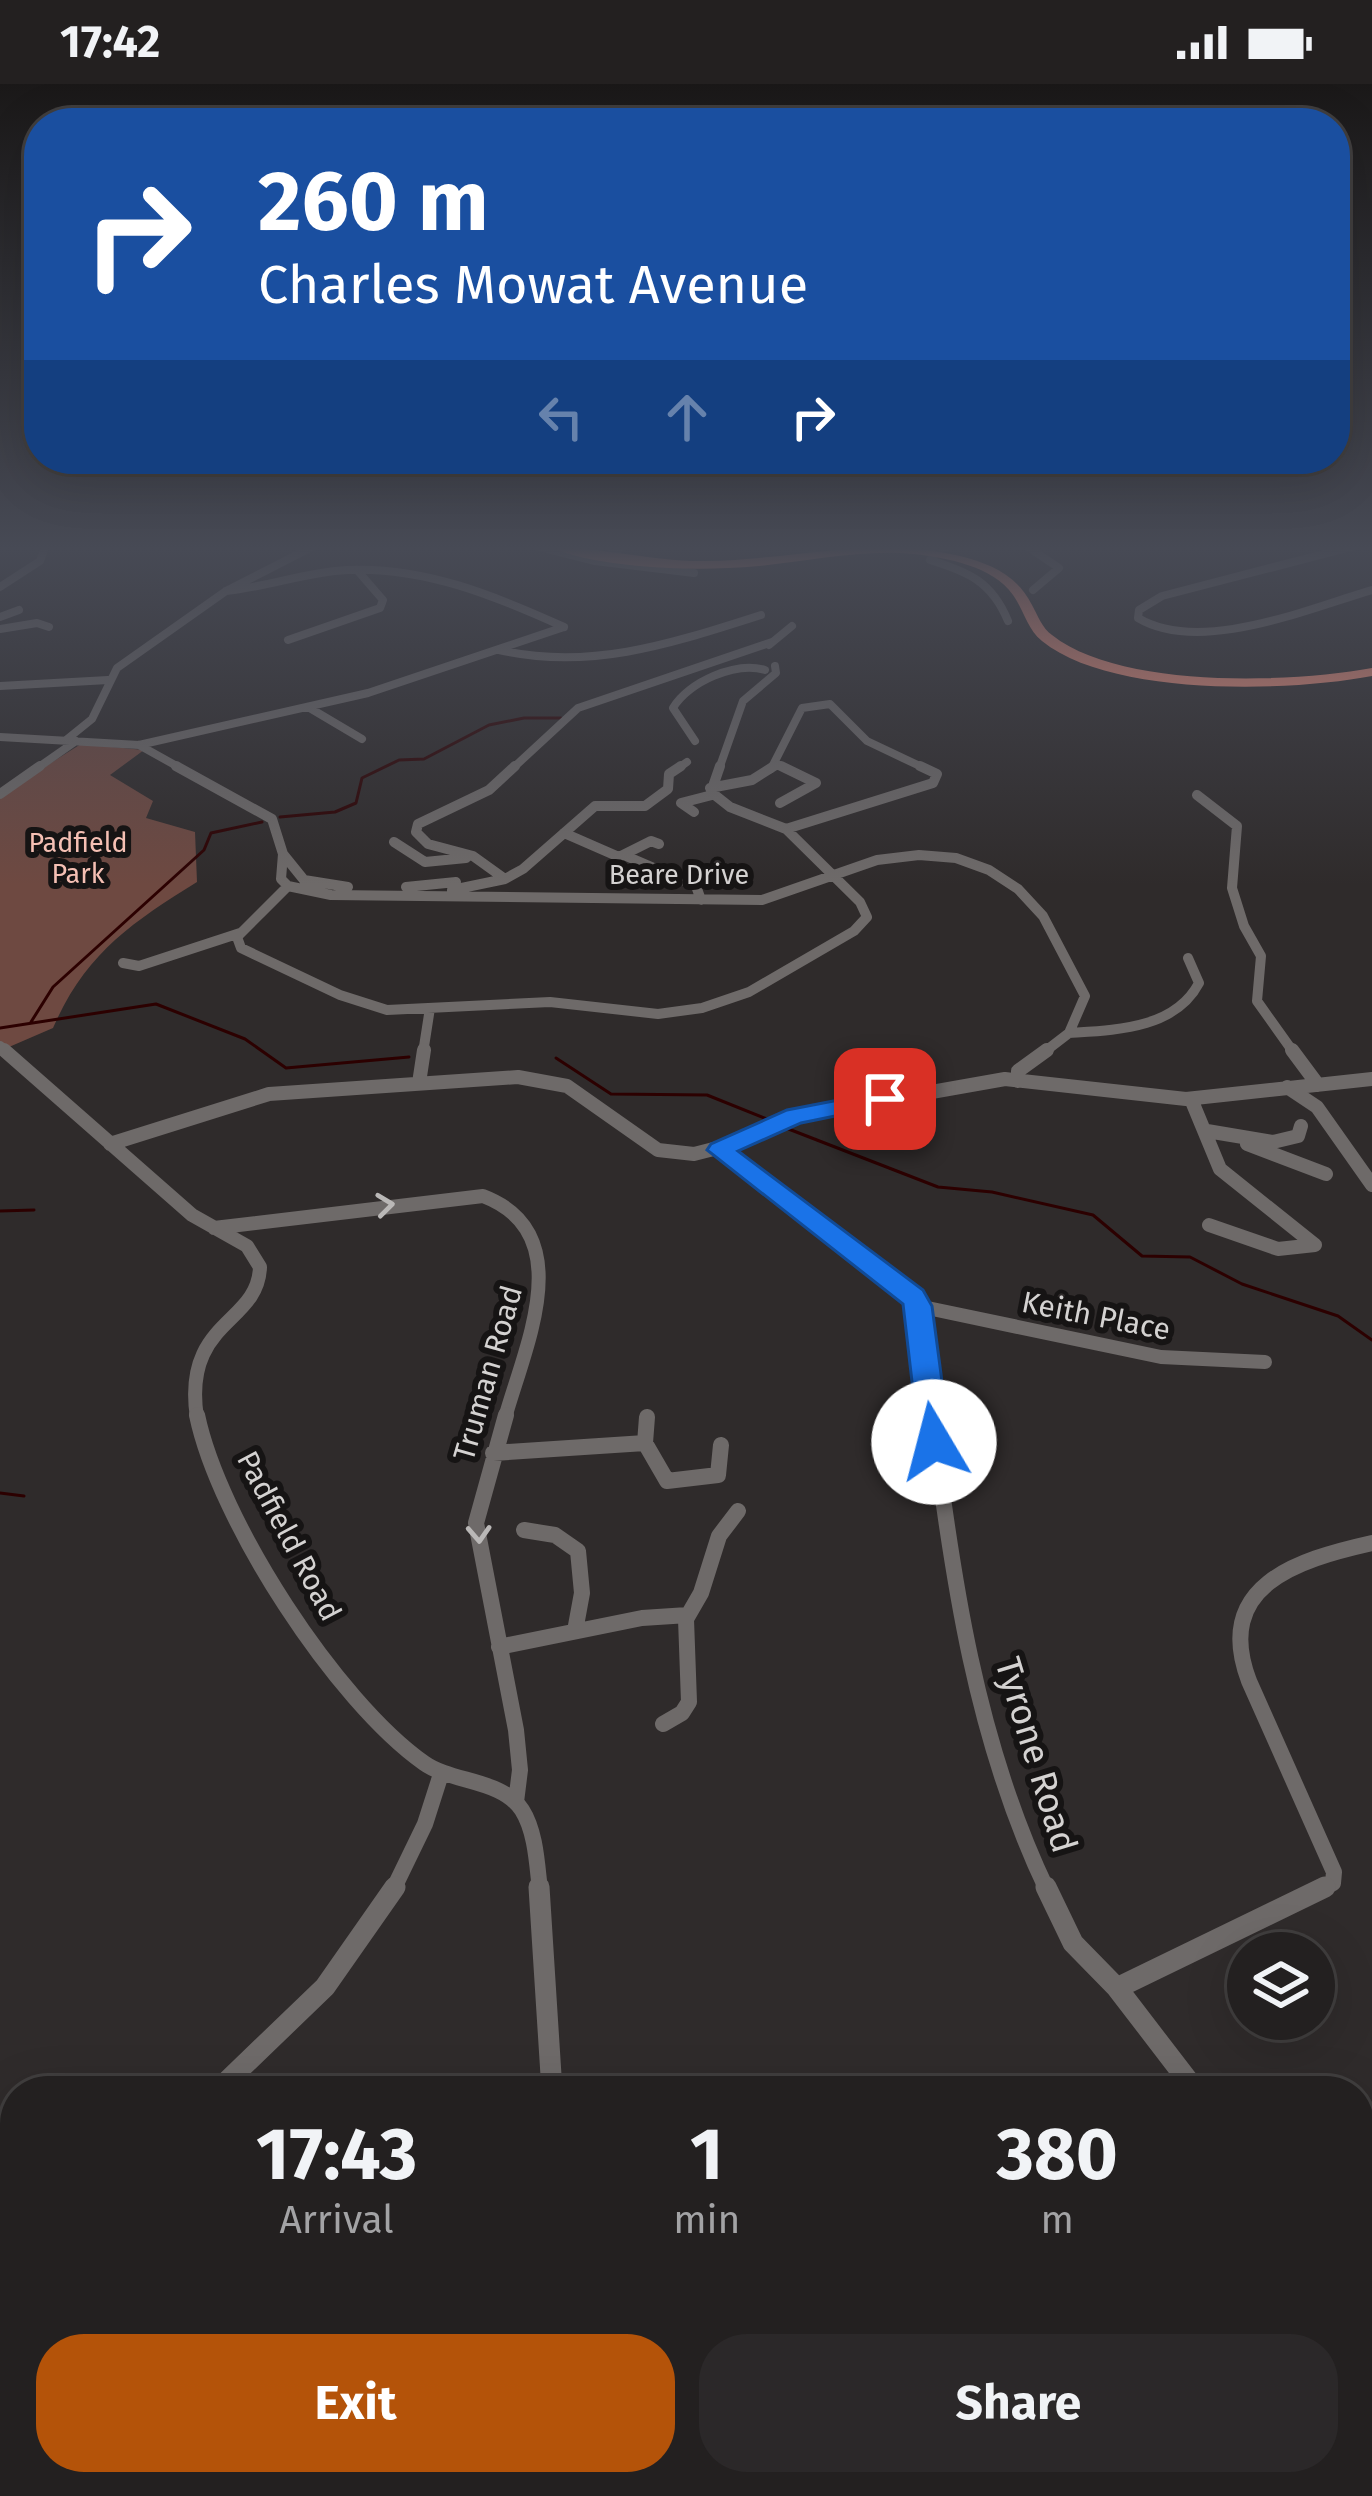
<!DOCTYPE html>
<html lang="en">
<head>
<meta charset="utf-8">
<style>
	:root { --surface:#232020; --page:#2b2829; --text:#f1f3f6; --muted:#a3a3a5; --line:#403e3e; --accent:#b45309 }
	body { margin:0; font-family:"Fira Sans",sans-serif; background:var(--page); color:var(--text); height:100vh; display:flex; flex-direction:column; font-size:45px; white-space:nowrap }
	* { box-sizing:border-box; margin:0 }
	p { font-size:39px; color:var(--muted) }
	.icon { flex:none; width:66px; height:66px; fill:none; stroke:currentColor; stroke-width:2; stroke-linecap:round; stroke-linejoin:round }
	.map { position:relative; flex:1; overflow:hidden }
	.side { position:absolute; left:0px; top:1992px; width:1374px; height:420px; display:flex; flex-direction:column; background:var(--surface); border-radius:48px 48px 0 0; box-shadow:0 12px 48px #0002,0 0 0 3px var(--line) }
	.side>* { flex:none }
	.top-card { position:absolute; left:24px; top:24px; width:1326px; height:366px; border-radius:48px; box-shadow:0 12px 48px #0002,0 0 0 3px var(--line); background:#1a4fa0; color:#fff; overflow:hidden }
	.tools { position:absolute; left:1227px; top:1848px; display:grid; gap:24px }
	.tools a { display:grid; place-items:center; width:108px; height:108px; border-radius:50%; background:var(--surface); box-shadow:0 12px 48px #0002,0 0 0 3px var(--line); font-size:60px }
	.pin { position:absolute; display:grid; place-items:center; width:102px; height:102px; color:#fff; margin:-51px; border-radius:24px; box-shadow:0 6px 18px #0006 }
	.me { position:absolute; width:132px; margin:-66px; rotate:352deg; stroke-linejoin:round; filter:drop-shadow(0 0 9px #0008) }
	.turn { display:flex; align-items:center; gap:42px; height:252px; padding:0 36px; font-size:54px }
	.turn .icon { width:156px; height:156px; stroke-width:2.5 }
	.turn b { display:block; font-size:84px; line-height:102px }
	.lanes { display:flex; align-items:center; height:114px; padding:0 36px; background:#0003; justify-content:center; gap:60px; direction:ltr }
	.lanes .off { opacity:.35 }
	.eta { display:flex; justify-content:space-evenly; align-items:center; height:204px; text-align:center }
	.eta b { font-size:72px; font-weight:700; line-height:84px }
	.action { display:flex; gap:24px; margin-top:auto; padding:24px 36px }
	.action a { flex:1; height:138px; border-radius:48px; background:var(--accent); color:#fff; font-size:48px; font-weight:700; line-height:138px; text-align:center }
	.action a+a { background:var(--page); color:var(--text) }
	.status { display:flex; justify-content:space-between; align-items:center; height:84px; padding:0 60px; background:var(--surface); direction:ltr }
	.status svg { height:33px; fill:currentColor }
	.map>svg:first-child { display:block }
</style>
</head>
<body>
<div class="status"><b>17:42</b><svg viewBox="0 0 49 12"><path d="M0 12V9h3v3zM5 12V6h3v6zM10 12V3h3v9zM15 12V0h3v12zM26 1h20v11H26zM47 4h2v5h-2z"/></svg></div>
<div class="map">
<svg width="1372" height="2412" viewBox="0 0 1372 2412">
	<rect width="100%" height="100%" fill="#2f2b2b"/>
	<path fill="#6e4941" d="M81,660l63,6 -34,25 43,26 -7,17 49,14 2,50c-66,41 -112,72 -144,146l-44,19 -9,-5v-247z"/>
	<g fill="none" stroke-linecap="round" stroke-linejoin="round">
		<path stroke="#2c0000" stroke-width="3" d="M280,733l55,-5 21,-9 6,-25 37,-18 25,-1 65,-34 35,-7h37
			M31,938l22,-35 151,-137 7,-17 51,-11
			M0,944l156,-24 89,35 41,29 123,-11
			M556,974l55,36 96,1 65,26
			M786,1044l152,59 54,5 101,23 49,41 48,1 52,27 96,32 34,24
			M0,1127l34,-1
			M0,1409l24,3"/>
		<path stroke="#6e6a69" stroke-width="8" d="M540,463l55,14 99,12
			M609,463l10,2
			M1028,463l31,21 -26,22
			M1351,463l-189,49 -23,14 -1,8c62,37 169,-9 234,-28
			M942,464l5,-1
			M934,470l-4,6c39,12 62,22 78,61
			M0,503l40,-26 5,-14
			M226,507c41,-4 80,-19 121,-21 76,-4 149,26 217,57
			M0,533l19,-7
			M0,545l37,-6 12,4
			M288,556l92,-32 3,-8 -26,-30
			M769,561l23,-19
			M499,566c92,21 174,-7 262,-35
			M0,602l108,-6
			M308,623l54,32
			M0,653l139,8 229,-52 196,-66
			M66,656l26,-21 25,-51 109,-77 86,-44
			M695,657l-22,-33c15,-26 63,-47 92,-38
			M139,661l43,24
			M779,681l8,4
			M36,685l40,-28
			M512,685l66,-61 194,-66
			M677,685l10,-7
			M719,685l24,-68 33,-28 -1,-7
			M771,685l31,-61 28,-4 37,37 59,28"/>
		<path stroke="#6e6a69" stroke-width="10" d="M176,682l96,53 11,35 -2,25 7,7
			M710,704l42,-8 22,-14
			M0,710l40,-28
			M1197,711l40,31 -5,62 12,38 17,30 -4,45 37,52
			M780,719l36,-20 -35,-17
			M694,728l-13,-9 31,-8
			M786,745l147,-46 4,-9 -17,-8
			M564,749l55,24 32,-16 8,3
			M394,758l31,20 41,-4
			M283,770l21,26 44,7
			M626,772l70,30 5,14
			M505,795l-32,-23 -45,-12 -12,-12 2,-8 71,-34 26,-24
			M288,802l-51,51 4,11 99,47 47,15 163,-8 108,12 44,-6 47,-16 105,-61 13,-14 -7,-15 -74,-73 -56,-22 -19,-15 9,-26
			M288,802l43,9 431,5 115,-40 42,-5 37,3 33,12 29,19 25,27 42,80 -16,37 -26,20
			M406,803l50,-5
			M452,806l53,-11 18,-10 72,-63h50l23,-17 1,-15 12,-8
			M123,879l16,3 101,-33
			M1069,949c46,-3 106,-4 130,-50l-11,-25
			M0,962l8,7
			M423,969l7,-45"/>
		<path stroke="#6e6a69" stroke-width="14" d="M4,966l188,165 55,31 13,21c-2,58 -78,53 -63,151
			M1292,966l26,35
			M1018,997v-10l29,-21
			M419,999l5,-33
			M1287,1003l30,20 55,78
			M1191,1015l29,70 95,76 -37,4 -69,-24
			M1207,1047l66,11 25,-6 3,-10
			M110,1060l159,-50 249,-17 49,9 91,64 36,4 43,-11 59,-27 209,-37 181,20 186,-20
			M1247,1060l79,30
			M719,1066l186,139 13,17 14,112
			M214,1144l269,-32c97,37 42,150 22,222
			M918,1222l243,51 104,5"/>
		<path stroke="#6e6a69" stroke-width="16" d="M197,1331c22,106 139,286 227,348 28,20 78,16 98,47 14,22 15,55 18,80
			M506,1331l-30,108 40,207 4,40 -4,32
			M932,1331c20,162 44,327 115,475
			M647,1333l-2,26 22,38 51,-6 3,-30
			M493,1369l152,-10
			M524,1446l31,5 23,16 4,42 -7,38
			M499,1563l143,-29 46,-3
			M663,1640l19,-11 7,-11 -3,-83 15,-26 18,-57 19,-25
			M393,1806l32,-66 16,-50
			M1319,1806l14,-7 1,-11 -85,-191c-36,-95 47,-121 123,-138"/>
		<path stroke="#6e6a69" stroke-width="21" d="M539,1803l13,204
			M1046,1803l27,56 44,45 79,103
			M1117,1904l208,-101
			M217,2007l108,-104 70,-100
			M0,2209l15,-9
			M1359,2222l13,20
			M584,2397l2,15"/>
		<path fill="#fe947d" fill-rule="evenodd" d="M552,463c51,0 101,15 154,14 85,-1 169,-26 254,-5 31,8 57,19 72,49 6,11 10,23 20,30 68,54 238,48 320,33v8c-83,16 -261,21 -330,-35 -15,-12 -18,-31 -29,-46 -20,-29 -66,-37 -99,-41 -52,-5 -103,7 -155,12 -48,4 -97,4 -146,-3 -20,-3 -44,-7 -61,-16z"/>
	</g>
	<defs><path id="oneway-chevron" d="M-2-3.5L2.5 0L-2 3.5" fill="none" stroke-width="1.6" stroke-linecap="round" stroke-linejoin="round" transform="scale(3)"/></defs>
	<g stroke="#bab8b7">
		<use href="#oneway-chevron" transform="translate(385 1121) rotate(-7)"/>
		<use href="#oneway-chevron" transform="translate(479 1450) rotate(87)"/>
	</g>
	<linearGradient id="sky" x2="0" y2="1"><stop stop-color="#1a1818"/><stop offset="0.58" stop-color="#474a55"/><stop offset="1" stop-color="#474a55" stop-opacity="0"/></linearGradient>
	<rect width="1372" height="801" fill="url(#sky)"/>
	<path fill="#1a73e8" stroke="#114b97" stroke-width="3" d="M885,1007l9,2v11l-93,19 -63,28 185,139 9,16 18,136 -5,9 -11,3 -10,-3 -5,-9 -16,-138 -196,-154 4,-6 76,-34z"/>
	<g text-anchor="middle" dominant-baseline="central" stroke-width="12" stroke-linejoin="round" paint-order="stroke">
		<g font-size="27" fill="#f5c0b4" stroke="#161414">
			<text x="78" y="759">Padfield<tspan x="78" dy="31">Park</tspan></text>
		</g>
		<g font-size="27" fill="#d4d2d1" stroke="#161414">
			<text x="679" y="791">Beare Drive</text>
		</g>
		<g font-size="30" fill="#d4d2d1" stroke="#161414">
			<text transform="translate(1096 1232) rotate(11)">Keith Place</text>
			<text transform="translate(488 1289) rotate(-74)">Truman Road</text>
			<text transform="translate(289 1452) rotate(62)">Padfield Road</text>
		</g>
		<g font-size="36" fill="#d4d2d1" stroke="#161414">
			<text transform="translate(1036 1671) rotate(73)">Tyrone Road</text>
		</g>
	</g>
</svg>
<div class="tools">
<a><svg class="icon" aria-label="layers" viewBox="0 0 24 24"><path d="M12 4l9 5-9 5-9-5zM3 14l9 5 9-5"/></svg></a>
</div>
<div class="pin" style="left:885px;top:1015px;background:#d93025"><svg class="icon" aria-label="arrive" viewBox="0 0 24 24"><path d="M6 21V4h12l-3 4 3 4H6"/></svg></div>
<svg class="me" style="left:934px;top:1358px" viewBox="-20 -20 40 40"><circle r="19" fill="#fff"/><path d="M0-13L10 11 0 6-10 11z" fill="#1a73e8"/></svg>
<div class="top-card">
<div class="turn"><svg class="icon" aria-label="right" viewBox="0 0 24 24"><path d="M7 20v-9h11M14 6l5 5-5 5"/></svg><div><b>260 m</b>Charles Mowat Avenue</div></div>
<div class="lanes"><svg class="icon off" aria-label="left" viewBox="0 0 24 24"><path d="M17 20v-9H6M10 6l-5 5 5 5"/></svg><svg class="icon off" aria-label="ahead" viewBox="0 0 24 24"><path d="M12 20V5M6 11l6-6 6 6"/></svg><svg class="icon" aria-label="right" viewBox="0 0 24 24"><path d="M7 20v-9h11M14 6l5 5-5 5"/></svg></div>
</div>
<section class="side">
<div class="eta">
<div><b>17:43</b><p>Arrival</p></div>
<div><b>1</b><p>min</p></div>
<div><b>380</b><p>m</p></div>
</div>
<div class="action"><a>Exit</a><a>Share</a></div>
</section>
</div>
</body>
</html>
